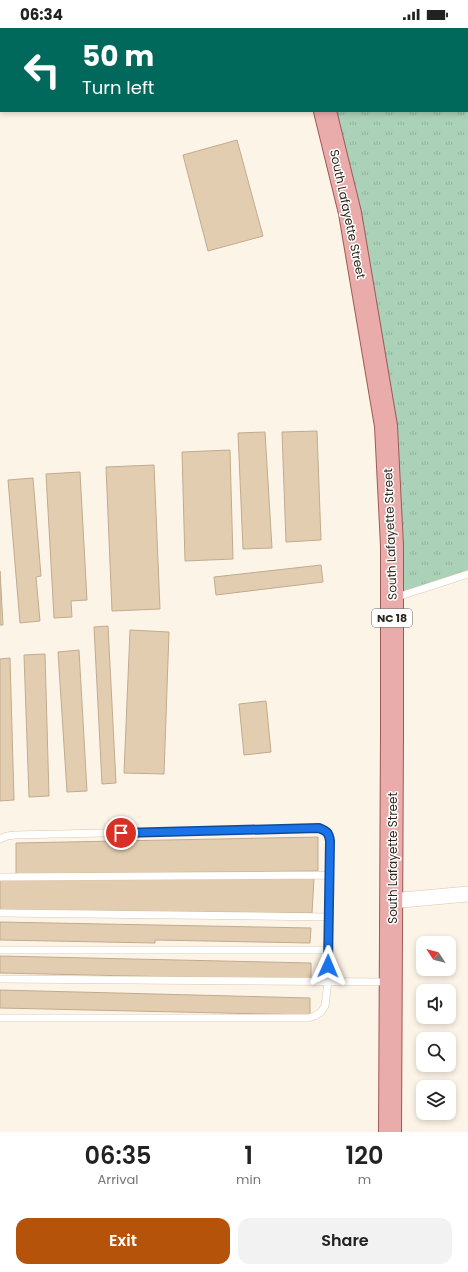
<!DOCTYPE html>
<html lang="en">
<head>
<meta charset="utf-8">
<style>
	:root { --surface:#fff; --page:#f2f2f2; --text:#222; --muted:#767676; --accent:#b45309 }
	body { margin:0; font-family:Poppins,sans-serif; background:var(--page); color:var(--text); height:100vh; display:flex; flex-direction:column; font-size:15px; white-space:nowrap }
	* { box-sizing:border-box; margin:0 }
	p { font-size:13px; color:var(--muted) }
	.icon { flex:none; width:22px; height:22px; fill:none; stroke:currentColor; stroke-width:2; stroke-linecap:round; stroke-linejoin:round }
	.map { position:relative; height:1104px; overflow:hidden }
	.sheet { display:flex; flex-direction:column; background:var(--surface); flex:1 }
	.sheet>* { flex:none }
	.top-card { position:absolute; left:0px; top:0px; width:468px; height:84px; box-shadow:0 2px 6px #0003; background:#00695c; color:#fff; overflow:hidden }
	.needle { width:26px; rotate:306deg }
	.buttons { position:absolute; left:416px; top:908px; display:grid; gap:8px }
	.buttons a { display:grid; place-items:center; width:40px; height:40px; border-radius:8px; background:var(--surface); box-shadow:0 2px 6px #0003; font-size:20px }
	.pin { position:absolute; display:grid; place-items:center; width:34px; height:34px; color:#fff; margin:-17px; border:2px solid #fff; border-radius:50%; box-shadow:0 1px 4px #0007 }
	.me { position:absolute; width:44px; margin:-22px; rotate:1deg; stroke-linejoin:round; filter:drop-shadow(0 0 3px #0008) }
	.turn { display:flex; align-items:center; gap:14px; height:84px; padding:0 16px; font-size:18px }
	.turn .icon { width:52px; height:52px; stroke-width:2.5 }
	.turn b { display:block; font-size:28px; line-height:34px }
	.eta { display:flex; justify-content:space-evenly; align-items:center; height:68px; text-align:center }
	.eta b { font-size:24px; font-weight:600; line-height:28px }
	.button { display:flex; gap:8px; margin-top:auto; padding:8px 16px }
	.button a { flex:1; height:46px; border-radius:12px; background:var(--accent); color:#fff; font-size:16px; font-weight:600; line-height:46px; text-align:center }
	.button a+a { background:var(--page); color:var(--text) }
	.status { display:flex; justify-content:space-between; align-items:center; height:28px; padding:0 20px; background:var(--surface); direction:ltr }
	.status svg { height:11px; fill:currentColor }
	.map>svg:first-child { display:block }
</style>
</head>
<body>
<div class="status"><b>06:34</b><svg viewBox="0 0 49 12"><path d="M0 12V9h3v3zM5 12V6h3v6zM10 12V3h3v9zM15 12V0h3v12zM26 1h20v11H26zM47 4h2v5h-2z"/></svg></div>
<div class="map">
<svg width="468" height="1104" viewBox="0 0 468 1104">
	<defs>
		<pattern id="grass-tufts" width="24" height="20" patternUnits="userSpaceOnUse"><rect width="24" height="20" fill="#abd1b8"/><path d="M3 7l-1-3M5 7V3M7 7l1-3M15 17l-1-3M17 17v-4M19 17l1-3" fill="none" stroke="#93b39e"/></pattern>
	</defs>
	<rect width="100%" height="100%" fill="#fdf4e8"/>
	<path fill="url(#grass-tufts)" d="M468,2v544l-76,24 -6,-172 -61,-315h142z"/>
	<path fill="#e3cdb0" stroke="#c1ab8f" d="M16,0h123l-2,1z
		M237,112l26,96 -55,15 -25,-96z
		M317,403l4,109 -35,2 -4,-110z
		M265,404l7,116 -29,1 -5,-116z
		M230,422l3,109 -48,2 -3,-109z
		M154,437l6,144 -48,2 -6,-144z
		M80,444l7,128 -16,1 1,16 -18,1 -8,-144z
		M33,450l8,98 -5,1 4,44 -20,2 -12,-143z
		M321,537l2,17 -107,13 -2,-18z
		M0,543l3,54h-3z
		M108,598l8,157 -14,1 -8,-157z
		M130,602l39,2 -5,142 -40,-1z
		M79,622l8,141 -20,1 -9,-140z
		M45,626l4,142 -20,1 -5,-142z
		M10,630l4,142 -14,1v-142z
		M266,673l5,51 -27,3 -5,-51z
		M318,809v34l-302,3v-31z
		M314,850l-2,35 -312,-3v-31z
		M0,894l311,6 -1,15 -155,-3v3l-155,-3z
		M0,928l311,7v17l-311,-7z
		M0,962l310,8v17l-310,-7z"/>
	<g fill="none" stroke-linecap="round" stroke-linejoin="round">
		<g stroke="#dcc6a9" stroke-width="8">
			<path id="lane" d="M394,570l74,-24
				M0,811l7,-3 8,-1 304,-7 9,5 2,8 -2,140 -3,25 -4,6 -6,4 -7,2h-308
				M0,849l330,-2
				M0,885l329,4
				M0,922h329
				M0,951l389,3"/>
		</g>
		<g stroke="#dcc6a9" stroke-width="16">
			<path id="street" d="M391,873l77,-7"/>
		</g>
		<g stroke="#9e5954" stroke-width="24">
			<path id="primary" d="M299,0l1,1
				M325,83l25,102 36,213 6,120v187l-2,399"/>
		</g>
		<use href="#lane" stroke="#fff" stroke-width="7"/>
		<use href="#street" stroke="#fff" stroke-width="15"/>
		<use href="#primary" stroke="#eaacab" stroke-width="22"/>
	</g>
	<g fill="none" stroke-linecap="round" stroke-linejoin="round">
		<g stroke="#114b97" stroke-width="10">
			<path id="route" d="M121,805l198,-5c8,3 10,5 11,13l-2,125"/>
		</g>
		<use href="#route" stroke="#1a73e8" stroke-width="7"/>
	</g>
	<g text-anchor="middle" dominant-baseline="central" stroke-width="3" stroke-linejoin="round" paint-order="stroke">
		<rect fill="#fff" stroke="#6b665e" stroke-width="1" x="372" y="581" width="40" height="18" rx="3"/>
		<g font-size="11" font-weight="bold" fill="#2c2419">
			<text x="392" y="590">NC 18</text>
		</g>
		<g font-size="12" fill="#2c2419" stroke="#fff">
			<text transform="translate(348 186) rotate(78)">South Lafayette Street</text>
			<text transform="translate(390 506) rotate(-92)">South Lafayette Street</text>
			<text transform="translate(392 830) rotate(-90)">South Lafayette Street</text>
		</g>
	</g>
</svg>
<div class="buttons">
<a><svg class="needle" viewBox="-14 -14 28 28"><path d="M0-13l5 13h-10z" fill="#e53935"/><path d="M0 13l5-13h-10z" fill="#767676"/></svg></a>
<a><svg class="icon" aria-label="sound" viewBox="0 0 24 24"><path d="M4 9h4l5-4v14l-5-4H4zM17 9q2 3 0 6"/></svg></a>
<a><svg class="icon" aria-label="search" viewBox="0 0 24 24"><circle cx="10" cy="10" r="6"/><path d="M15 15l6 6"/></svg></a>
<a><svg class="icon" aria-label="layers" viewBox="0 0 24 24"><path d="M12 4l9 5-9 5-9-5zM3 14l9 5 9-5"/></svg></a>
</div>
<div class="pin" style="left:121px;top:805px;background:#d93025"><svg class="icon" aria-label="arrive" viewBox="0 0 24 24"><path d="M6 21V4h12l-3 4 3 4H6"/></svg></div>
<svg class="me" style="left:328px;top:938px" viewBox="-20 -20 40 40"><path d="M0-17L14 15 0 8-14 15z" fill="#1a73e8" stroke="#fff" stroke-width="4"/></svg>
<div class="top-card">
<div class="turn"><svg class="icon" aria-label="left" viewBox="0 0 24 24"><path d="M17 20v-9H6M10 6l-5 5 5 5"/></svg><div><b>50 m</b>Turn left</div></div>
</div>
</div>
<section class="sheet">
<div class="eta">
<div><b>06:35</b><p>Arrival</p></div>
<div><b>1</b><p>min</p></div>
<div><b>120</b><p>m</p></div>
</div>
<div class="button"><a>Exit</a><a>Share</a></div>
</section>
</body>
</html>
